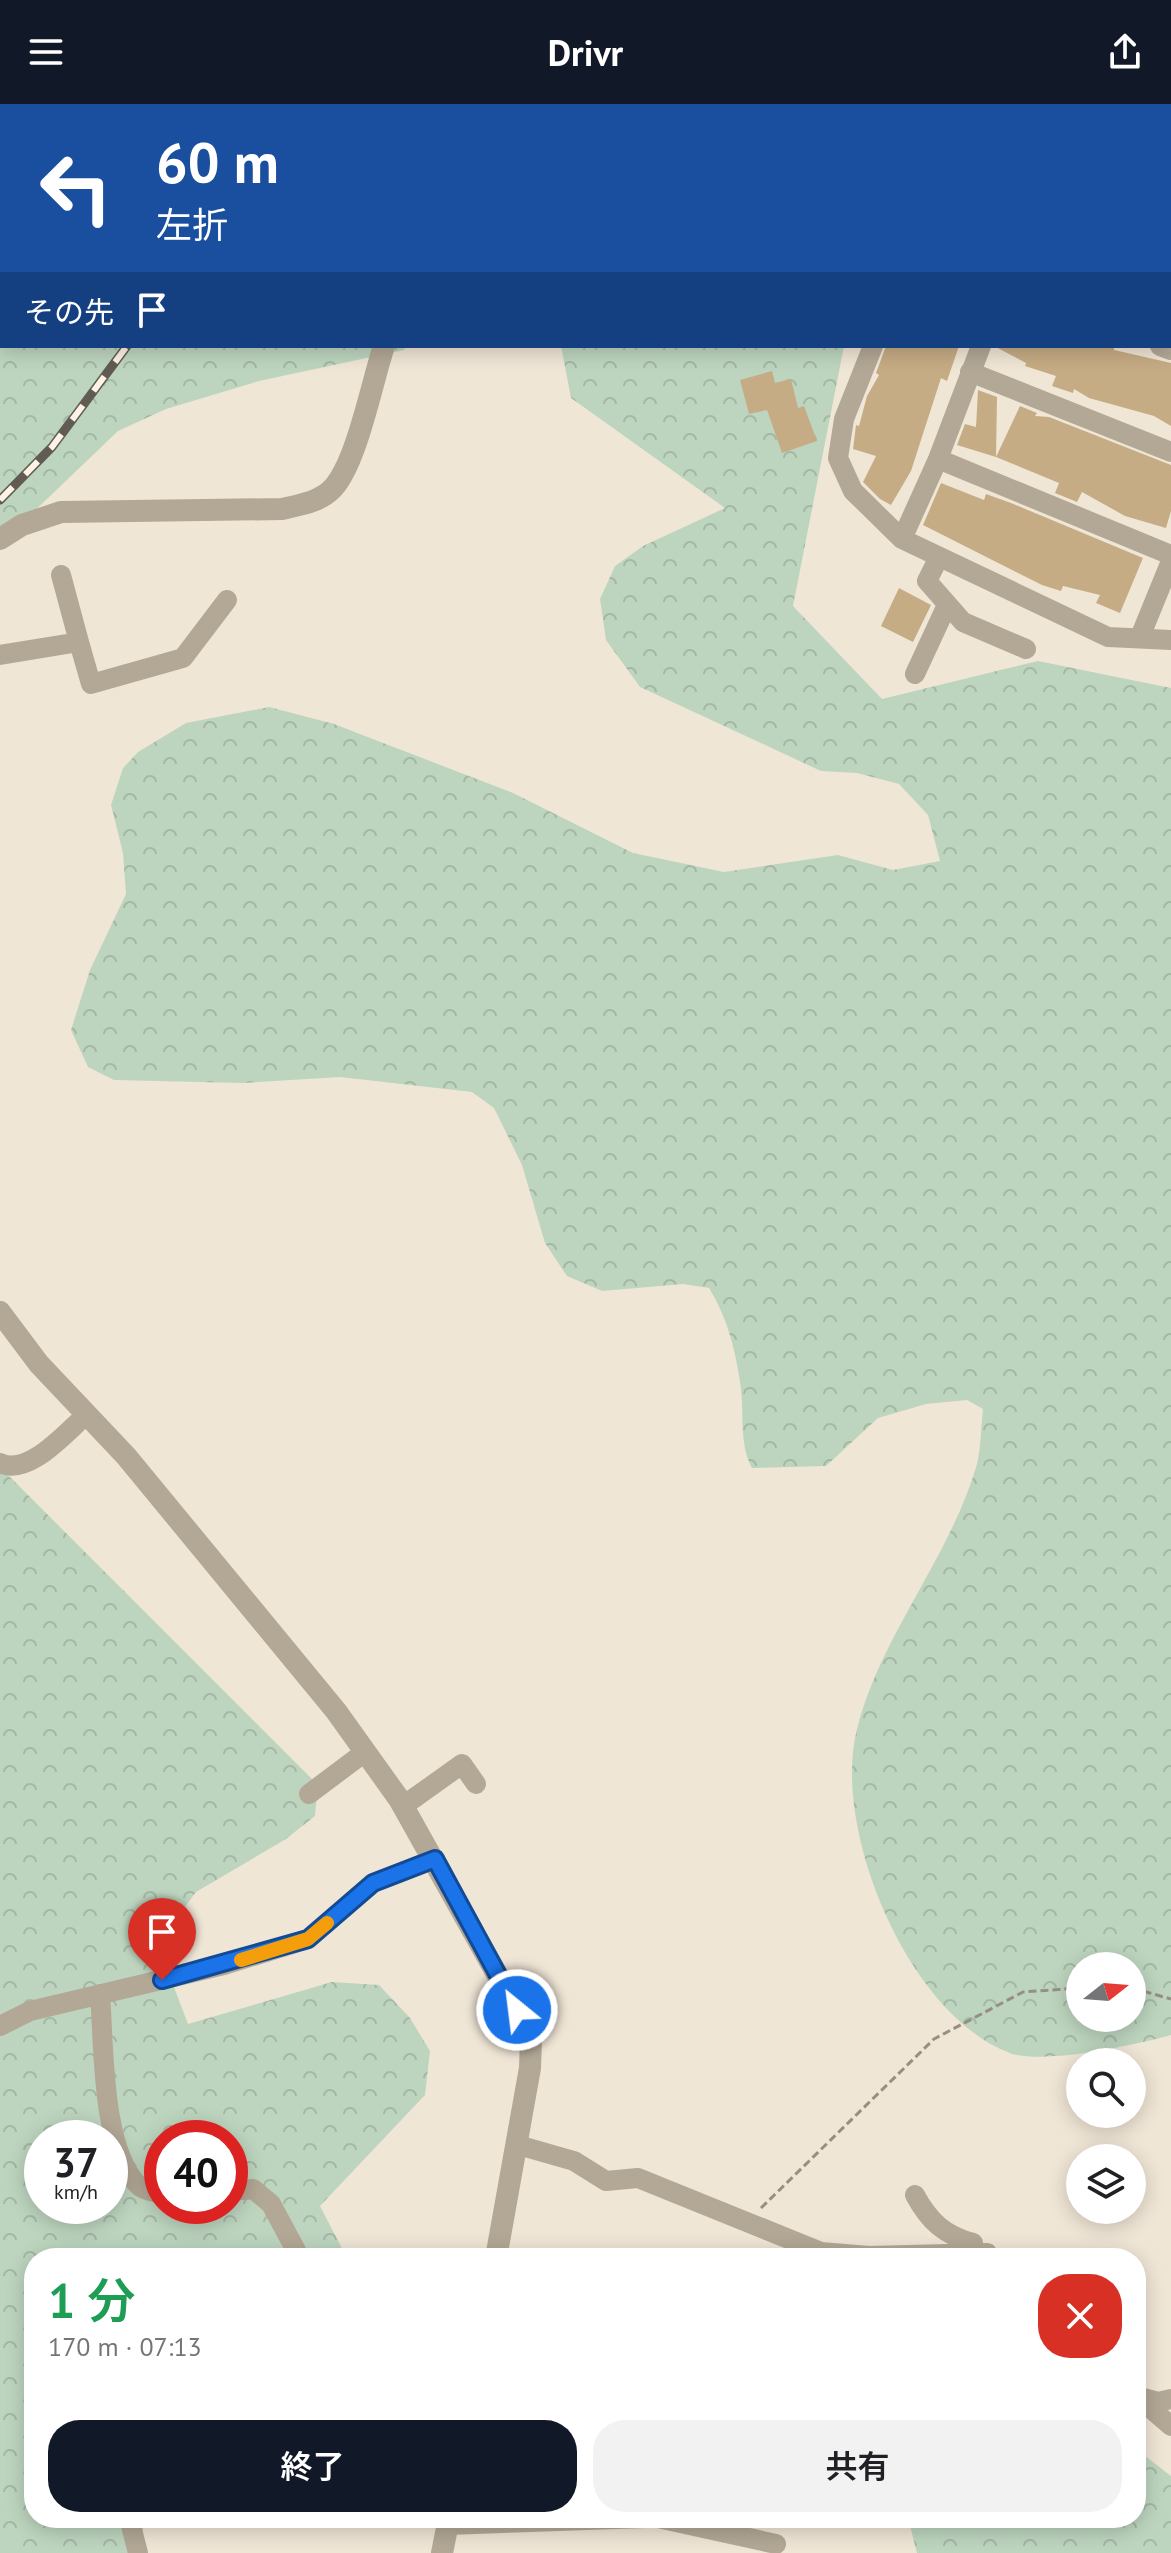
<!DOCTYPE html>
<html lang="ja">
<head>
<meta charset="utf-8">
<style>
	:root { --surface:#fff; --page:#f2f2f2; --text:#202124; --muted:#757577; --accent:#111827 }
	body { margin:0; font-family:"PT Sans","Noto Sans JP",sans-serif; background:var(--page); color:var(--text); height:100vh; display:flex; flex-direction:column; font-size:30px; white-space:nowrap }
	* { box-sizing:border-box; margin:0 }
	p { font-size:26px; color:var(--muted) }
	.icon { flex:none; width:44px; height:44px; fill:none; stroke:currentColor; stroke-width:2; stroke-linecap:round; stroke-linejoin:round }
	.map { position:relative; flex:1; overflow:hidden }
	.side { position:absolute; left:24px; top:2144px; width:1122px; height:280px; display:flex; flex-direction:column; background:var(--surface); border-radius:32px; box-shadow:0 4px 20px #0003 }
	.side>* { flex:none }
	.guide { position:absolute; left:0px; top:0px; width:1172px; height:244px; box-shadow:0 4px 20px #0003; background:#1a4fa0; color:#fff; overflow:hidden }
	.needle { width:52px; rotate:73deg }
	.buttons { position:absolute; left:1066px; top:1848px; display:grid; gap:16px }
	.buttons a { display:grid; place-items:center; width:80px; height:80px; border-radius:50%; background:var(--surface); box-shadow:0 4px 20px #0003; font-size:40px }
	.speed { position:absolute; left:24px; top:2016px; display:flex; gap:16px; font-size:40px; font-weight:700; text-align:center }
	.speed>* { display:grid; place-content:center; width:104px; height:104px; border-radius:50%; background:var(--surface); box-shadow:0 4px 20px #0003; line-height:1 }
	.speed small { font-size:20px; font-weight:400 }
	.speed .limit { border:12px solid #d22; background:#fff; color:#111 }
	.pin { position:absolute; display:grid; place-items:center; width:68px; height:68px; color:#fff; margin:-82px -34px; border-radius:50% 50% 50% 0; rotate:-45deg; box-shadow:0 0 8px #0007 }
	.pin .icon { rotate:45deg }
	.me { position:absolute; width:88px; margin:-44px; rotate:331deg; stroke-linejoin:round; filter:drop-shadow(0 0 6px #0008) }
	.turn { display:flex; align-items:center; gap:28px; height:168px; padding:0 24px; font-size:36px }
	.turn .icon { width:104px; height:104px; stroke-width:2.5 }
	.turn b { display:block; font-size:56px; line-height:68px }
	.then { display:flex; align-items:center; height:76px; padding:0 24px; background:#0003; gap:16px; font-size:30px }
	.round { display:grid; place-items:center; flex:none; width:84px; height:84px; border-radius:32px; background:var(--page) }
	.head { display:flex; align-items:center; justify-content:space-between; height:136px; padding:0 24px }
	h1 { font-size:48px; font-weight:600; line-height:60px; color:#1e9e55 }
	.action { display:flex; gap:16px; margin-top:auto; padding:16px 24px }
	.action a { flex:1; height:92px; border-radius:32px; background:var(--accent); color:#fff; font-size:32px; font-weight:600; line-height:92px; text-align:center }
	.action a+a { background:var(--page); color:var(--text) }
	header { display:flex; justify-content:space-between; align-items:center; height:104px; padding:0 24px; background:var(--accent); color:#fff; font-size:36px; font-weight:600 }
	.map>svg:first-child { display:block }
</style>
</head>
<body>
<header><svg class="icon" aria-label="menu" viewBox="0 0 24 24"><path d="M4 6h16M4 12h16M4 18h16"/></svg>Drivr<svg class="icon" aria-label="share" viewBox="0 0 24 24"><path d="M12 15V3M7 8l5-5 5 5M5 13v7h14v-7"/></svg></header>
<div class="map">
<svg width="1171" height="2449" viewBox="0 0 1171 2449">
	<defs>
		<pattern id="forest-crowns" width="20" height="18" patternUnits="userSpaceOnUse" patternTransform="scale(2)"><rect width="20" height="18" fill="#bdd5bf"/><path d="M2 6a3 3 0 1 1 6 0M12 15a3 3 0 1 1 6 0" fill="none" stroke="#a3b7a4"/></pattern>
	</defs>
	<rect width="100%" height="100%" fill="#f0e6d6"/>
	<path fill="url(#forest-crowns)" fill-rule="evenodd" d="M0,0h556l-554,2v240h404l-2,4 -145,31 -93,28 -48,22 -118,113z
		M561,242h283l-51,260 89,93 156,-38 133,27v1347c-36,10 -127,30 -161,18 -101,-37 -179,-223 -153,-324 24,-95 93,-171 120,-265 4,-17 4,-37 6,-55l-16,-9 -41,4 -48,14 -52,48 -74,2c-14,-27 -7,-57 -12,-86 -5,-34 -13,-65 -31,-94l-26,-4 -81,7 -35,-15 -22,-33 -23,-78 -28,-57 -22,-16 -132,-15 -98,6 -128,-3 -26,-13 -17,-37 19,-60 36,-76 -3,-41 -12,-48 12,-37 15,-16 48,-29 83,-16 65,17 179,69 120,60 91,19 114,-17 55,15 47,-9 -12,-46 -29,-31 -42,-11 -36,-2 -181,-84 -34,-47 -6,-41 15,-33 28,-20 82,-38 -154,-110zM1080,1862h52v52h-52z
		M0,1363l318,318 -3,31 -29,23 -90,53 -23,31 -7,43 22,58 144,-42 47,3 31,33 20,33 -5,44 -105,111 27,52h-313v260h113l-13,35h-134zM42,2034h68v68h-68zM162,2034h68v68h-68z
		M1136,2345l35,27v77h-254l-9,-35h228z"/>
	<path fill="#c6ac84" d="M886,242h73l-12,35 -6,-3 -30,93 -20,34 -11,-6 -17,-17 13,-26 -23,-7 3,-24 3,1 8,-30 12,-21 -3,-2z
		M994,242h120v4l57,13v63l-17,-10 -65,-18 -15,-9 -1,4 -21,-7 4,-10 -31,-10 1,-3z
		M772,267l3,12 16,-4 7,29 6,-2 13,35 -35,12 -15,-43 -18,4 -9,-34z
		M978,286l19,7 -1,60 -39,-12 8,-21 11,3z
		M1020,302l17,7 -2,3 14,1 122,48v46l-5,17 -41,-12 -43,-24 -5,10 -22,-9 4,-10 -63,-26z
		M941,379l43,17 2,-6 25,9 132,55 -23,55 -24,-10 4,-8 -37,-9 -2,5 -19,-6 -119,-60z
		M899,484l32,17 -18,37 -32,-16z"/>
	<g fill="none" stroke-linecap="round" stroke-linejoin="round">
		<path stroke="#968f83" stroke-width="3" stroke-dasharray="8 4" stroke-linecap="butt" d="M1132,1884l39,11
			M761,2104l173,-169 89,-47 57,-4"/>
		<path stroke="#b3a896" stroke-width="20" d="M972,2l1,-2
			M1076,2l1,-2
			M1150,2l1,-2
			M1170,177h1
			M873,242l-29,73 -6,39 15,33 49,48 206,98 63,3
			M1160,242l11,4
			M970,268l201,80
			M938,355l233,96
			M902,435l36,-80 43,-113
			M939,453l-12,24 36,41 63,27
			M61,471l18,67
			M1140,533l31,-76
			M0,551l79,-13 12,42 92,-26 44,-58
			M915,570l32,-69
			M0,1359c29,14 67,-32 87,-49
			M309,1690l56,-42
			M403,1702l59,-42 14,20
			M100,1890c4,50 1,156 39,192 5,5 16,6 23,8
			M0,1922l30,-15 194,-46 84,-26 65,-56 62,-24
			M518,2041l56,16 32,20 32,-3 183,74 48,4 118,-3 2,5
			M230,2087l23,-2 18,15 29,54
			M915,2091c14,26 29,40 58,48l-4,10
			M1136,2292l35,30
			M1136,2292l22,6 13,-3
			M129,2414l9,35
			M658,2414l118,26
			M447,2421l198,-7"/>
		<path stroke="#b3a896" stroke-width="22" d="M545,2v-2
			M0,435l22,-14 39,-13 221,-3c18,-4 38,-7 51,-21 24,-26 39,-106 51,-142
			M0,1208l39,52 87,92 210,255 63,88 118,211 14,29 -1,29 -34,190
			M442,2449l7,-35"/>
		<g stroke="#615c53" stroke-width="9">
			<path id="rail" d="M0,396l52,-53 75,-101"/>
		</g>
		<use href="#rail" stroke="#fef3e4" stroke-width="6" stroke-dasharray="18" stroke-linecap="butt"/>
	</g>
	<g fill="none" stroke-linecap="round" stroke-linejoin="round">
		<g stroke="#114b97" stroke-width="20">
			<path id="route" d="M162,1876l146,-41 65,-56 62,-24 82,151"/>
		</g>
		<use href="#route" stroke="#1a73e8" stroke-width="14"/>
		<path stroke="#f59e0b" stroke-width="14" d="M241,1856l67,-21 19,-16"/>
	</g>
</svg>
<div class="buttons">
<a><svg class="needle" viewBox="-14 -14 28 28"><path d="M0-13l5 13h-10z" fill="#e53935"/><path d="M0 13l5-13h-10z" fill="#757577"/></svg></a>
<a><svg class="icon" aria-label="search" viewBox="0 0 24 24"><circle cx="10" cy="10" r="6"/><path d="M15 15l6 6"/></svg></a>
<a><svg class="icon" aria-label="layers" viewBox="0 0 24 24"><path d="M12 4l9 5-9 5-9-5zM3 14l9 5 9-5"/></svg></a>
</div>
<div class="speed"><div>37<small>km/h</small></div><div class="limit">40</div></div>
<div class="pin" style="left:162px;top:1876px;background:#d93025"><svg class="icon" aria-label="arrive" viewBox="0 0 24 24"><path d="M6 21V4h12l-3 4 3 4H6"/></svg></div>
<svg class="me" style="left:517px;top:1906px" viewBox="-20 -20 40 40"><circle r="17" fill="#1a73e8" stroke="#fff" stroke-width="3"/><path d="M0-11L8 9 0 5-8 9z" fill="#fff"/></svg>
<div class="guide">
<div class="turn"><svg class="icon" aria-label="left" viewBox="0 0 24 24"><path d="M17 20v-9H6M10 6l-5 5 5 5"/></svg><div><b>60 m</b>左折</div></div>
<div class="then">その先<svg class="icon" aria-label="arrive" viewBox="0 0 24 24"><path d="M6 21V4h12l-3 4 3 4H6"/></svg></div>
</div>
<section class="side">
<div class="head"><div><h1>1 分</h1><p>170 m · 07:13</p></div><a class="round" style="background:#d93025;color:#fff"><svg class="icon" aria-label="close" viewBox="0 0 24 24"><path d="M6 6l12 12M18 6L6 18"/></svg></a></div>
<div class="action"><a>終了</a><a>共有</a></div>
</section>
</div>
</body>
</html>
